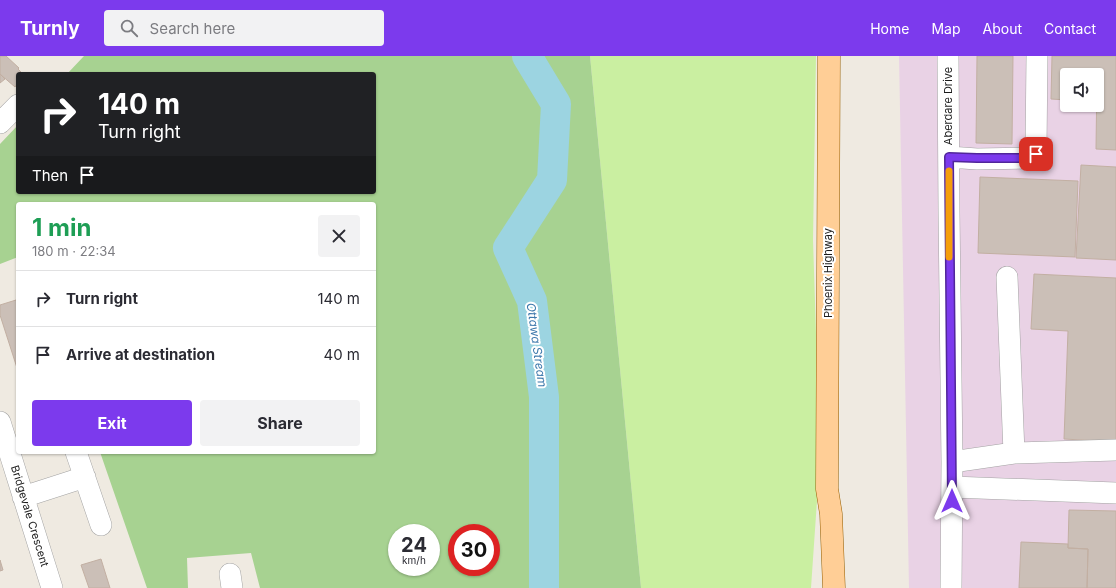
<!DOCTYPE html>
<html lang="en">
<head>
<meta charset="utf-8">
<style>
	:root { --surface:#fff; --page:#f2f2f3; --text:#2b2b33; --muted:#7c7c81; --line:#e1e1e2; --accent:#7c3aed }
	body { margin:0; font-family:Inter,sans-serif; background:var(--page); color:var(--text); height:100vh; display:flex; flex-direction:column; font-size:15px; white-space:nowrap }
	* { box-sizing:border-box; margin:0 }
	p { font-size:13px; color:var(--muted) }
	.icon { flex:none; width:22px; height:22px; fill:none; stroke:currentColor; stroke-width:2; stroke-linecap:round; stroke-linejoin:round }
	.map { position:relative; flex:1; overflow:hidden }
	.drawer { position:absolute; left:16px; top:146px; width:360px; height:252px; display:flex; flex-direction:column; background:var(--surface); border-radius:4px; box-shadow:0 1px 3px #0004 }
	.drawer>* { flex:none }
	.hud { position:absolute; left:16px; top:16px; width:360px; height:122px; border-radius:4px; box-shadow:0 1px 3px #0004; background:#202124; color:#fff; overflow:hidden }
	.fabs { position:absolute; left:1060px; top:12px; display:grid; gap:8px }
	.fabs a { display:grid; place-items:center; width:44px; height:44px; border-radius:4px; background:var(--surface); box-shadow:0 1px 3px #0004; font-size:20px }
	.speed { position:absolute; left:388px; top:468px; display:flex; gap:8px; font-size:20px; font-weight:700; text-align:center }
	.speed>* { display:grid; place-content:center; width:52px; height:52px; border-radius:50%; background:var(--surface); box-shadow:0 1px 3px #0004; line-height:1 }
	.speed small { font-size:10px; font-weight:400 }
	.speed .limit { border:6px solid #d22; background:#fff; color:#111 }
	.pin { position:absolute; display:grid; place-items:center; width:34px; height:34px; color:#fff; margin:-17px; border-radius:8px; box-shadow:0 2px 6px #0006 }
	.me { position:absolute; width:44px; margin:-22px; rotate:0deg; stroke-linejoin:round; filter:drop-shadow(0 0 3px #0008) }
	.turn { display:flex; align-items:center; gap:14px; height:84px; padding:0 16px; font-size:18px }
	.turn .icon { width:52px; height:52px; stroke-width:2.5 }
	.turn b { display:block; font-size:28px; line-height:34px }
	.then { display:flex; align-items:center; height:38px; padding:0 16px; background:#0003; gap:8px; font-size:15px }
	.round { display:grid; place-items:center; flex:none; width:42px; height:42px; border-radius:4px; background:var(--page) }
	.headline { display:flex; align-items:center; justify-content:space-between; height:68px; padding:0 16px }
	h1 { font-size:24px; font-weight:700; line-height:30px; color:#1e9e55 }
	.primary-button { display:flex; gap:8px; margin-top:auto; padding:8px 16px }
	.primary-button a { flex:1; height:46px; border-radius:4px; background:var(--accent); color:#fff; font-size:16px; font-weight:700; line-height:46px; text-align:center }
	.primary-button a+a { background:var(--page); color:var(--text) }
	ul { padding:0; list-style:none }
	li { display:flex; align-items:center; gap:12px; height:56px; padding:0 16px; border-top:1px solid var(--line) }
	li div { flex:1 }
	li b { display:block; font-size:15px }
	li em { font-style:normal }
	header { display:flex; align-items:center; gap:24px; box-sizing:border-box; height:56px; padding:0 20px; background:var(--accent); color:#fff }
	header strong { font-size:19px }
	nav { display:flex; gap:22px; margin-inline-start:auto; font-size:14px }
	.search { width:280px; height:36px; background:var(--page); display:flex; align-items:center; gap:10px; box-sizing:border-box; padding:0 14px; border-radius:4px; color:var(--muted); font-size:15px }
	.map>svg:first-child { display:block }
</style>
</head>
<body>
<header>
<strong>Turnly</strong>
<div class="search"><svg class="icon" aria-label="search" viewBox="0 0 24 24"><circle cx="10" cy="10" r="6"/><path d="M15 15l6 6"/></svg>Search here</div>
<nav><a>Home</a><a>Map</a><a>About</a><a>Contact</a></nav>
</header>
<div class="map">
<svg width="1116" height="532" viewBox="0 0 1116 532">
	<rect width="100%" height="100%" fill="#efeae1"/>
	<path fill="#e9d2e5" fill-rule="evenodd" d="M899,0h217v532h-207zM1067,19h30v30h-30z"/>
	<path fill="#caefa1" d="M590,0h226l-3,184 7,217 -9,131h-170z"/>
	<path fill="#a7d291" fill-rule="evenodd" d="M84,0h506l51,532h-381l-9,-35 -64,5 1,30h-41l-47,-136h274v-248h-356v53l-18,7v-120l18,-19v67h356v-118h-307zM397,477h34v34h-34zM457,477h34v34h-34z"/>
	<g fill="none" stroke-linecap="round" stroke-linejoin="round">
		<path stroke="#9cd4e1" stroke-width="30" d="M527,0l29,48 -4,76 -44,68 24,53 12,96v191"/>
	</g>
	<path fill="#cbbfb7" stroke="#c2afa2" d="M0,0h6l13,12 -1,1 5,5h-5v9l-3,4 -15,-13z
		M977,0h36l-1,88 -36,-1z
		M1052,0h64v94l-20,-1 1,-74h-30v25l-16,-1z
		M0,18l5,5 -5,4z
		M1081,109l35,2v93l-40,-2z
		M980,121l98,4 -3,76 -97,-4z
		M1034,218l82,4v164l-52,-3 4,-108 -37,-2z
		M16,244l2,6v65l-18,-56v-10z
		M1069,454l47,1v77h-29l1,-39 -20,-1z
		M1021,486l47,2v4l20,1 -1,39h-68z
		M101,503l9,29h-21l-8,-23z
		M0,504l3,10 -3,1z"/>
	<g fill="none" stroke-linecap="round" stroke-linejoin="round">
		<g stroke="#a3a3a3" stroke-width="22">
			<path id="minor" d="M948,0l1,156 3,250 -1,126
				M0,67l18,-18
				M949,101l28,2 54,-1c4,-2 5,-4 5,-9l1,-93
				M1007,221l7,176
				M0,366l52,166
				M76,396l25,73
				M952,406l62,-9 102,-3
				M952,431l164,6
				M23,441l62,-20
				M230,518l2,14"/>
		</g>
		<g stroke="#955e00" stroke-width="23">
			<path id="major" d="M829,0l-2,433 4,25 3,74"/>
		</g>
		<use href="#minor" stroke="#fff" stroke-width="21"/>
		<use href="#major" stroke="#ffce96" stroke-width="22"/>
	</g>
	<g fill="none" stroke-linecap="round" stroke-linejoin="round">
		<g stroke="#51269a" stroke-width="10">
			<path id="route" d="M952,445l-3,-344 28,1h54l5,-4"/>
		</g>
		<use href="#route" stroke="#7c3aed" stroke-width="7"/>
		<path stroke="#f59e0b" stroke-width="7" d="M949,115v86"/>
	</g>
	<g text-anchor="middle" dominant-baseline="central" stroke-width="4" stroke-linejoin="round" paint-order="stroke">
		<g font-size="11" fill="#1c1c1c" stroke="#fff">
			<text transform="translate(948 50) rotate(-90)">Aberdare Drive</text>
			<text transform="translate(828 217) rotate(-90)">Phoenix Highway</text>
			<text transform="translate(30 460) rotate(73)">Bridgevale Crescent</text>
		</g>
		<g font-size="12" font-style="italic" fill="#3e79ac" stroke="#fff">
			<text transform="translate(537 289) rotate(82)">Ottawa Stream</text>
		</g>
	</g>
</svg>
<div class="fabs">
<a><svg class="icon" aria-label="sound" viewBox="0 0 24 24"><path d="M4 9h4l5-4v14l-5-4H4zM17 9q2 3 0 6"/></svg></a>
</div>
<div class="speed"><div>24<small>km/h</small></div><div class="limit">30</div></div>
<div class="pin" style="left:1036px;top:98px;background:#d93025"><svg class="icon" aria-label="arrive" viewBox="0 0 24 24"><path d="M6 21V4h12l-3 4 3 4H6"/></svg></div>
<svg class="me" style="left:952px;top:445px" viewBox="-20 -20 40 40"><path d="M0-17L14 15 0 8-14 15z" fill="#7c3aed" stroke="#fff" stroke-width="4"/></svg>
<div class="hud">
<div class="turn"><svg class="icon" aria-label="right" viewBox="0 0 24 24"><path d="M7 20v-9h11M14 6l5 5-5 5"/></svg><div><b>140 m</b>Turn right</div></div>
<div class="then">Then<svg class="icon" aria-label="arrive" viewBox="0 0 24 24"><path d="M6 21V4h12l-3 4 3 4H6"/></svg></div>
</div>
<section class="drawer">
<div class="headline"><div><h1>1 min</h1><p>180 m · 22:34</p></div><a class="round"><svg class="icon" aria-label="close" viewBox="0 0 24 24"><path d="M6 6l12 12M18 6L6 18"/></svg></a></div>
<ul>
<li><svg class="icon" aria-label="right" viewBox="0 0 24 24"><path d="M7 20v-9h11M14 6l5 5-5 5"/></svg><div><b>Turn right</b></div><em>140 m</em></li>
<li><svg class="icon" aria-label="arrive" viewBox="0 0 24 24"><path d="M6 21V4h12l-3 4 3 4H6"/></svg><div><b>Arrive at destination</b></div><em>40 m</em></li>
</ul>
<div class="primary-button"><a>Exit</a><a>Share</a></div>
</section>
</div>
</body>
</html>
